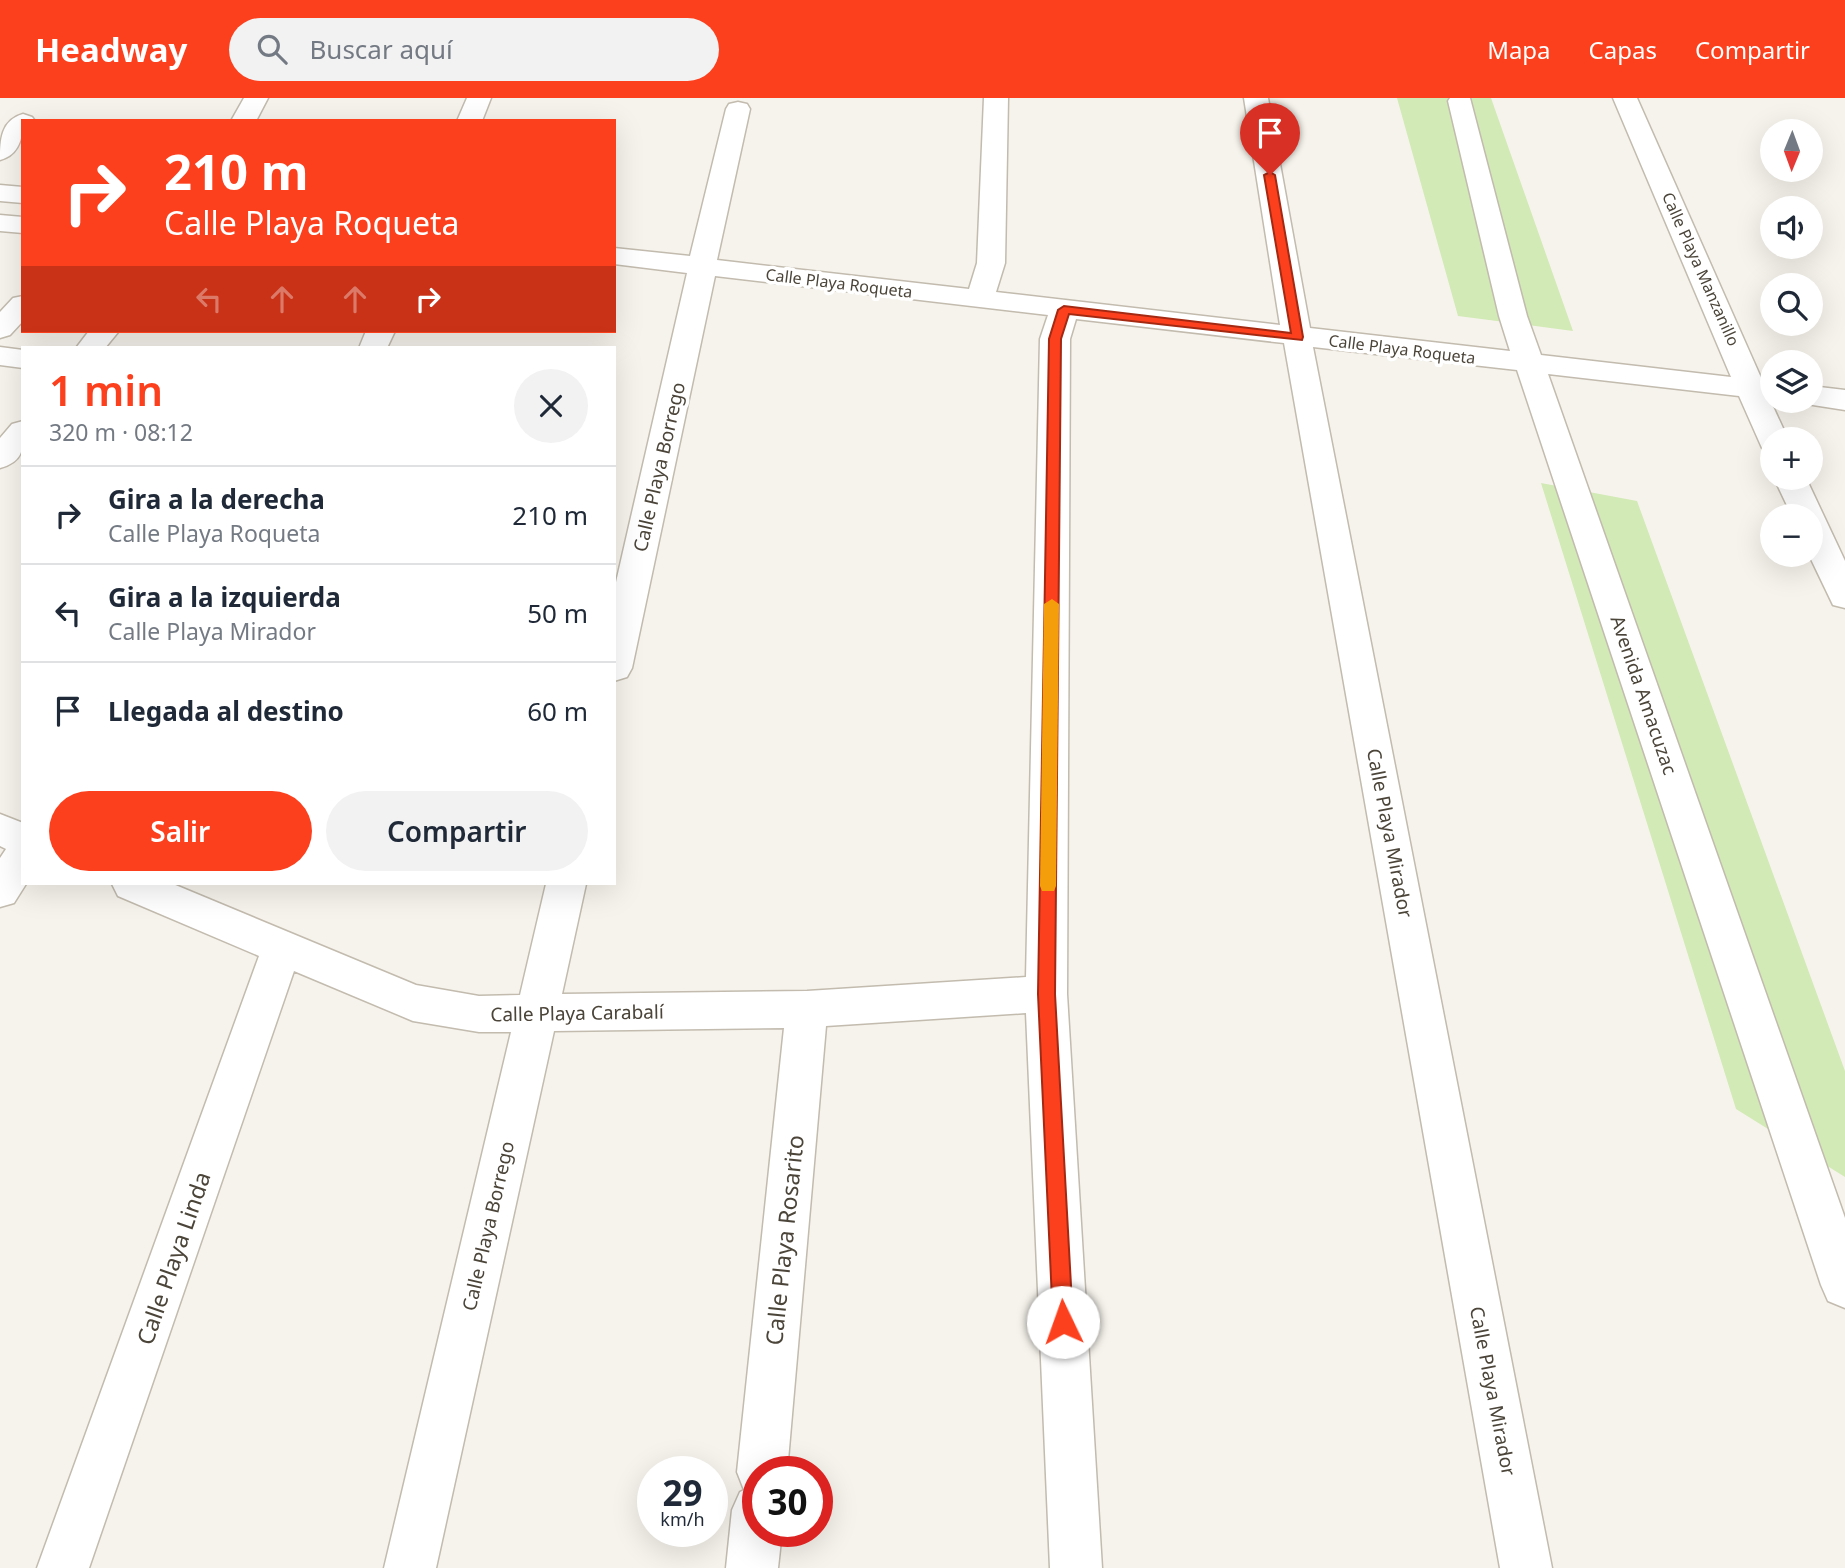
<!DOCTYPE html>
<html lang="es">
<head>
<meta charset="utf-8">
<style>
	:root { --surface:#fff; --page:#f2f2f3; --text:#1f2937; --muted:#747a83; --line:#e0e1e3; --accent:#fc3f1d }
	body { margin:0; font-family:"Noto Sans",sans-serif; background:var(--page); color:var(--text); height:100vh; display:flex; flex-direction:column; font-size:26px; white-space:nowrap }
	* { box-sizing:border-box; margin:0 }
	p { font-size:23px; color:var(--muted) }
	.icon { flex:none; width:38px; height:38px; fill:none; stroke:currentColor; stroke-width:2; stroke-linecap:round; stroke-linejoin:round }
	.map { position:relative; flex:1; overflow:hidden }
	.drawer { position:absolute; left:21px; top:248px; width:595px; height:539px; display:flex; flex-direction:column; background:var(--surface); border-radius:0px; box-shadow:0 7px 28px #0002 }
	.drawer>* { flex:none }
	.hud { position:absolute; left:21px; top:21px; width:595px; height:214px; border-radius:0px; box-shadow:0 7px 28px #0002; background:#fc3f1d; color:#fff; overflow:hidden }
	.needle { width:46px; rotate:181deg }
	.controls { position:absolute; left:1760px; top:21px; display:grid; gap:14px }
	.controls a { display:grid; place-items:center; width:63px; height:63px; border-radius:50%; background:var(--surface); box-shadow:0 7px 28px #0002; font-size:35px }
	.speed { position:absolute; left:637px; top:1358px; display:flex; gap:14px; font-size:35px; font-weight:700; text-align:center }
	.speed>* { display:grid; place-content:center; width:91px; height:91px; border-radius:50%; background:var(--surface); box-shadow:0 7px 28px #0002; line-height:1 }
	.speed small { font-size:18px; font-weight:400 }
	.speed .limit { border:10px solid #d22; background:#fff; color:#111 }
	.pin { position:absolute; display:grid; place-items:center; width:60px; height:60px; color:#fff; margin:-72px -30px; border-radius:50% 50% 50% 0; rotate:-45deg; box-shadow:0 0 7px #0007 }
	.pin .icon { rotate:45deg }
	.me { position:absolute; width:77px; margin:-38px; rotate:357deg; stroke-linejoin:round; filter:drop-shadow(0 0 5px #0008) }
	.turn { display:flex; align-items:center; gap:24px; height:147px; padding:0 28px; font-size:32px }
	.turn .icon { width:91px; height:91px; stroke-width:2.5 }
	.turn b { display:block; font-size:49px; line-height:60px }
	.lanes { display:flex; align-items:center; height:66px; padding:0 28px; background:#0003; justify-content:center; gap:35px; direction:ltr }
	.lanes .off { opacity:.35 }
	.round { display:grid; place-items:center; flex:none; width:74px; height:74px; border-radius:37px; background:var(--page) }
	.summary { display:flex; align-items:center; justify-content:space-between; height:119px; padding:0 28px }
	h1 { font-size:42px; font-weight:600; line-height:52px; color:var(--accent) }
	.cta { display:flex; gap:14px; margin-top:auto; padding:14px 28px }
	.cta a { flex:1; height:80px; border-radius:42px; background:var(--accent); color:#fff; font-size:28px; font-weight:600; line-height:80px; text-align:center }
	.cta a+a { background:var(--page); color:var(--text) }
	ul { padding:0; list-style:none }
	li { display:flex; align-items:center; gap:21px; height:98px; padding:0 28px; border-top:2px solid var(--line) }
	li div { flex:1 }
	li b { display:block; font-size:26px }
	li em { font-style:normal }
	header { display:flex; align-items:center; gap:42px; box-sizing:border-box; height:98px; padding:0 35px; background:var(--accent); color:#fff }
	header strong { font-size:33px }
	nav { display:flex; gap:38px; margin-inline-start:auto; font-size:24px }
	.search { width:490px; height:63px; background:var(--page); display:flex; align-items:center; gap:18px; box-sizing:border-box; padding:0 24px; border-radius:38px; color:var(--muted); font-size:26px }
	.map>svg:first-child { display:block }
</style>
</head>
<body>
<header>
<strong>Headway</strong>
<div class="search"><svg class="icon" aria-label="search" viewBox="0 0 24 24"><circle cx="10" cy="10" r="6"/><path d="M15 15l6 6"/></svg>Buscar aquí</div>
<nav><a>Mapa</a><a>Capas</a><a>Compartir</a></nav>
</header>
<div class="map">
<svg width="1845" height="1470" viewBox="0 0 1845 1470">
	<rect width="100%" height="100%" fill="#f6f3ec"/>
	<path fill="#d2eab5" d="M1397,0h94l82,233 -115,-15z
		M1541,385l96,18 208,570v106l-109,-68z"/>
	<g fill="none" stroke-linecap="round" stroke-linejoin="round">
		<g stroke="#c2bbae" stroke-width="3">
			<path id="minor" d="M244,0h24l-12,23h-25z
				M467,0h24l-9,23h-25z
				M984,0h24l-3,165 -9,29 284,33 -36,-227h24l42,230 200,23 -11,-35 -51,-215 2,-3h20l57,218 14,39 190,22 -118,-279h24l125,282 11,1v20l-3,-1 18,39h-15v12l-11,-3 -23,-52 -191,-22 297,844v90l-17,-7 -7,-16 -304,-915 -204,-23 239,1221h-52l-216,-1225 -208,-24 -6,20 -3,655 35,574h-52l-24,-555 -200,13 -39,446h-29v59h24l-4,37h-52l6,-58 8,-18 4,-2 -7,-18 47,-444 -230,3 -118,537h-52l127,-536h-32l-66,-11 -119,-50 -205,597h-52l222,-612 -141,-60 -6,-12h61l243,101 63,11 41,-1 26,-111h40l-24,110 245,-3 219,-14 14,-638 8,-24 -333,-39 -83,392 -5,9 -13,4v-90l73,-318 -73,-9v-16l76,8 36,-147 3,-5 9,-2 9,2 3,5 -33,151 252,29 8,-26z
				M23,16l9,3 3,4h-12c0,17 -4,34 -23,39 0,-20 1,-40 23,-46z
				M0,87l23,2v16l-23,-2z
				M0,117l23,2v16l-23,-2z
				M23,198v25l-13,14 -10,3v-26l13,-14z
				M89,233h30l-14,17h-29z
				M366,233h29l-8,17h-28z
				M0,249l23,3v18l-23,-3z
				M1811,288l34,4v20l-45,-7 -1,-2h12z
				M23,323c0,23 4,40 -23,47v-30l12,-14z
				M1774,380h32l39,83v47l-12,-3 -24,-50h2v-39h-19z
				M0,716l23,9v61h3l-12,19 -14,4v-49l6,-9 -6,-3z"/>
		</g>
		<use href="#minor" fill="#fff" fill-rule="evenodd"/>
	</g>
	<path fill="#fc3f1d" stroke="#a42913" stroke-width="2" d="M1270,74l5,3 28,162 -1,3 -233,-26 -8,25 -6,655 18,328 -3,7 -7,3 -7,-3 -3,-7 -15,-328 11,-655 9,-29 6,-4 227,27 -27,-158z"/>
	<path fill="#f59e0b" d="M1052,501l7,5 -3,282 -2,5h-12l-2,-5 4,-282z"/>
	<g text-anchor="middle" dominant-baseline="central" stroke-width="7" stroke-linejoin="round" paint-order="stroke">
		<g font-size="16" fill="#4b4439" stroke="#fff">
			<text transform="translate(1701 171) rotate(66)">Calle Playa Manzanillo</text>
			<text transform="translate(839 185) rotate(7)">Calle Playa Roqueta</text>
			<text transform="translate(1402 251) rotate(7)">Calle Playa Roqueta</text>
		</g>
		<g font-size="19" fill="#4b4439" stroke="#fff">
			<text transform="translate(659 369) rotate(-77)">Calle Playa Borrego</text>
			<text transform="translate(1644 597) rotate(71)">Avenida Amacuzac</text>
			<text transform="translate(1390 735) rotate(79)">Calle Playa Mirador</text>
			<text transform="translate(577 915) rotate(-1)">Calle Playa Carabalí</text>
			<text transform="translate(488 1128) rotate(-77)">Calle Playa Borrego</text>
			<text transform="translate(1493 1293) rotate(79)">Calle Playa Mirador</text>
		</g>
		<g font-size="23" fill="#4b4439" stroke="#fff">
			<text transform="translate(784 1142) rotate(-84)">Calle Playa Rosarito</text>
			<text transform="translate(173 1160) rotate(-71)">Calle Playa Linda</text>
		</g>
	</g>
</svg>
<div class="controls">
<a><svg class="needle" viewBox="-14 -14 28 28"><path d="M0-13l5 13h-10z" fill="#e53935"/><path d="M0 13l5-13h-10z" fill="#747a83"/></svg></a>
<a><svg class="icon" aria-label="sound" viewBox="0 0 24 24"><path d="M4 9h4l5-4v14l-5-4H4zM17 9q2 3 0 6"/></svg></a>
<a><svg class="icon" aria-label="search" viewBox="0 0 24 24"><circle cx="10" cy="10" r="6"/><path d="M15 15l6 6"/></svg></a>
<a><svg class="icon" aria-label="layers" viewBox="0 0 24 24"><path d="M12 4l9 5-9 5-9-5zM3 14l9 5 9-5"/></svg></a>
<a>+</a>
<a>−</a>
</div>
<div class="speed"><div>29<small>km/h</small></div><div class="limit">30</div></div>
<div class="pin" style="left:1270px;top:77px;background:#d93025"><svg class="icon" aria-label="arrive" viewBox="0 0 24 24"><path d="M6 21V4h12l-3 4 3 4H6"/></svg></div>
<svg class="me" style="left:1063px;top:1224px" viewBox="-20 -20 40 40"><circle r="19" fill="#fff"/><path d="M0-13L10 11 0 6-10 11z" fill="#fc3f1d"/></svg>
<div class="hud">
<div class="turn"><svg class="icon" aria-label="right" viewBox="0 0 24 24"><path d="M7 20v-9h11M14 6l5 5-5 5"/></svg><div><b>210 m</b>Calle Playa Roqueta</div></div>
<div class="lanes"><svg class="icon off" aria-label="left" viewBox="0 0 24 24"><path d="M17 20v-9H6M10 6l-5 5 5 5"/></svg><svg class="icon off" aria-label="ahead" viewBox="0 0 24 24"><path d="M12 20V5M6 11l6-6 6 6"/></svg><svg class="icon off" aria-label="ahead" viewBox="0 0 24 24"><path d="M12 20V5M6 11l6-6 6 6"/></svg><svg class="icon" aria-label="right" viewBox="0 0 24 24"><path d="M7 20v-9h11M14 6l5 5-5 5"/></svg></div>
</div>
<section class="drawer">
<div class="summary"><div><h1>1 min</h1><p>320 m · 08:12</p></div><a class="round"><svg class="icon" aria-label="close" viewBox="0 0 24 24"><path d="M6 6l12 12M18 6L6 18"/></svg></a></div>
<ul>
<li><svg class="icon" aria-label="right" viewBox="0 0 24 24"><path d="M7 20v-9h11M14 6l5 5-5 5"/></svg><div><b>Gira a la derecha</b><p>Calle Playa Roqueta</p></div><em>210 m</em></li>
<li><svg class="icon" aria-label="left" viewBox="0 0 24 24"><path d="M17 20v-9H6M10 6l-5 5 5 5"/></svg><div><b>Gira a la izquierda</b><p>Calle Playa Mirador</p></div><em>50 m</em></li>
<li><svg class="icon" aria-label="arrive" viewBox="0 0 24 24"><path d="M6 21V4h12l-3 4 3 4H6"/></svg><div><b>Llegada al destino</b></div><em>60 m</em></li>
</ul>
<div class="cta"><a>Salir</a><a>Compartir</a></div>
</section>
</div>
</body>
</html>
